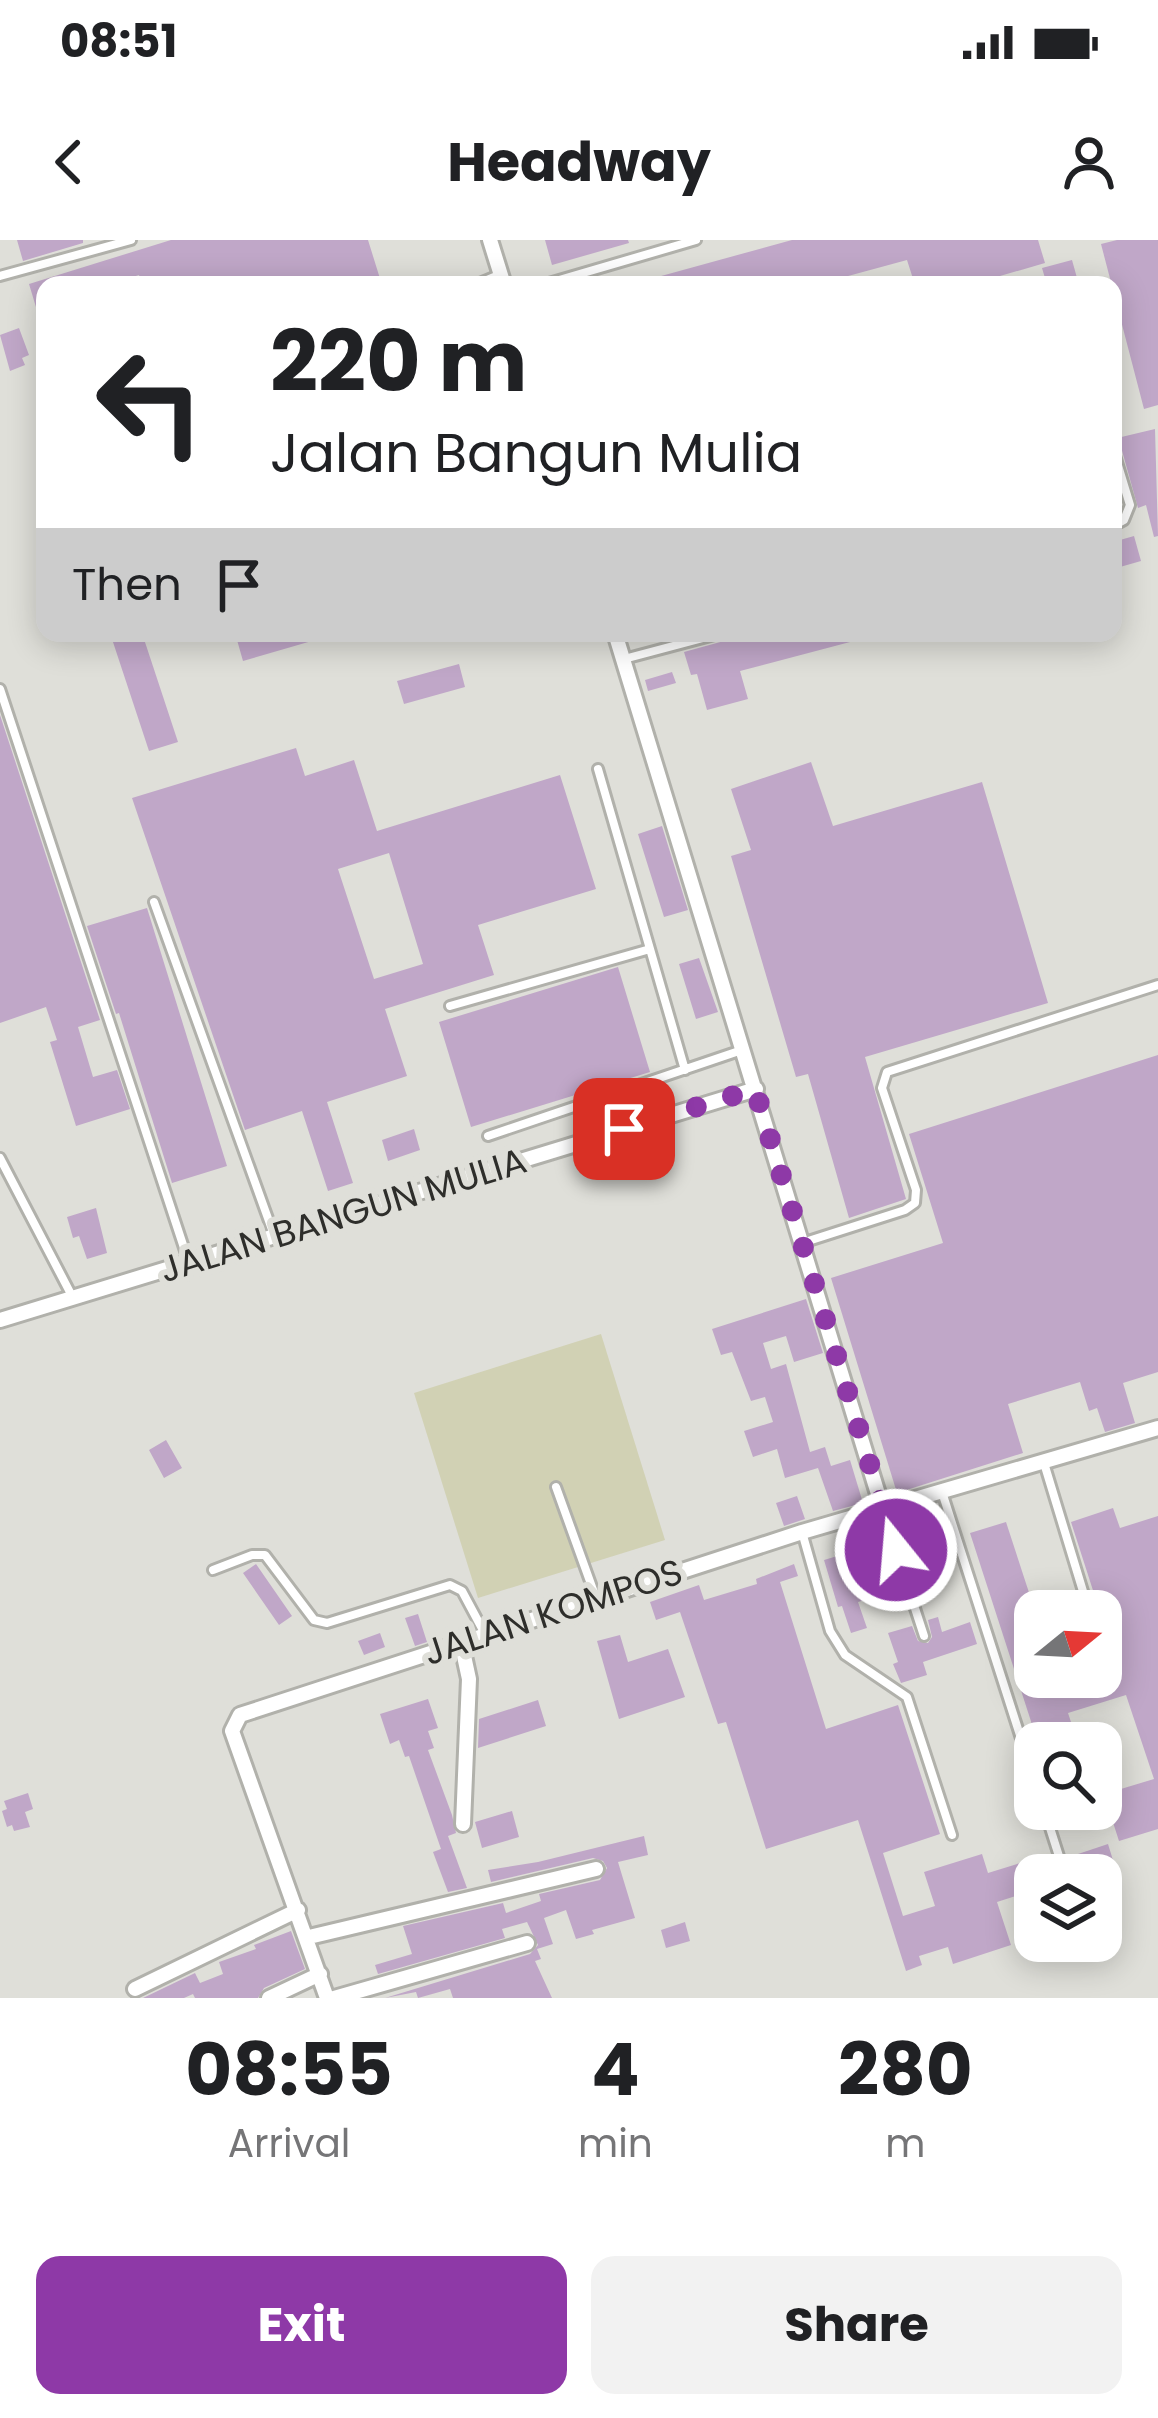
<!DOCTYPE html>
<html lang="en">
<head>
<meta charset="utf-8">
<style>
	:root { --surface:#fff; --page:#f2f2f2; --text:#202124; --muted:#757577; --accent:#8e39a7 }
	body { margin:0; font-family:Poppins,sans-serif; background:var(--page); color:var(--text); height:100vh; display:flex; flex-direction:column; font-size:45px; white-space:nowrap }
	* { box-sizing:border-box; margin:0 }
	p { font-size:39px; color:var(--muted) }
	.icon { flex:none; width:66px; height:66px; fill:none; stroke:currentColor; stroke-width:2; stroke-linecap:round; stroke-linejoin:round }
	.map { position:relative; height:1758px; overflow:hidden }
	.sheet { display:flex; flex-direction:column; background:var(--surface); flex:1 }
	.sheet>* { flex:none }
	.guide { position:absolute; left:36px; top:36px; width:1086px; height:366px; border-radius:24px; box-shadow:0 6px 30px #0003; background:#fff; color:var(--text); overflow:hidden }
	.needle { width:78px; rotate:72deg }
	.controls { position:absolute; left:1014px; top:1350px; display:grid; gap:24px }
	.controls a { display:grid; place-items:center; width:108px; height:108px; border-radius:24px; background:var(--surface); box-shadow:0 6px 30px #0003; font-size:60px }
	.pin { position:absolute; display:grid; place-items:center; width:102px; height:102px; color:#fff; margin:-51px; border-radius:24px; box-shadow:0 6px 18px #0006 }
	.me { position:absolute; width:132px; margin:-66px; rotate:343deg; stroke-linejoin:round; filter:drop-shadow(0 0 9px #0008) }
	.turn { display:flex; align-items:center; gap:42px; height:252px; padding:0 36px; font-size:54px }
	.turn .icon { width:156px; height:156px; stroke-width:2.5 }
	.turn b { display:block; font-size:84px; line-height:102px }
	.then { display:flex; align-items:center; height:114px; padding:0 36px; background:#0003; gap:24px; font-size:45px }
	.eta { display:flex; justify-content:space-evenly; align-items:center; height:204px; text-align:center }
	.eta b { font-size:72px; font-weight:700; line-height:84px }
	.primary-button { display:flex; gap:24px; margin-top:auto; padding:24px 36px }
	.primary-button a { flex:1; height:138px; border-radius:24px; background:var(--accent); color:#fff; font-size:48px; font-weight:700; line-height:138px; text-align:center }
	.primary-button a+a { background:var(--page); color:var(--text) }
	.status { display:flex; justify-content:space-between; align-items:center; height:84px; padding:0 60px; background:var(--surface); direction:ltr }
	.status svg { height:33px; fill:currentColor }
	header { display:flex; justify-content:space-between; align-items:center; height:156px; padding:0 36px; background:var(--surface); font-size:54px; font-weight:700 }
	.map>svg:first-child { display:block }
</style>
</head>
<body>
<div class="status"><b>08:51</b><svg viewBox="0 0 49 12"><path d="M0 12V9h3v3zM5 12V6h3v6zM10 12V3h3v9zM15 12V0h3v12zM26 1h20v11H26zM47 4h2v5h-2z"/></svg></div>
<header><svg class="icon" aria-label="back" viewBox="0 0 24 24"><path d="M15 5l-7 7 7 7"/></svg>Headway<svg class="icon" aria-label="person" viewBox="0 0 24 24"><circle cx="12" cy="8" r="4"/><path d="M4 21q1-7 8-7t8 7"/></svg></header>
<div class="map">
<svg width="1158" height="1758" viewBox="0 0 1158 1758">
	<rect width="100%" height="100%" fill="#dfdfd9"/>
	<path fill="#d1d1b4" d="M601,1094l64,206 -187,58 -64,-205z"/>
	<path fill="#c0a7c8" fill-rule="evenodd" d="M17,0h66v3l-60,18z
		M171,0h197l14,45h-240l-3,-10 -32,10h-62l-3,42 -13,-43z
		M545,0h83l1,3 -77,22z
		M792,0h246l7,23 -76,22h-54l-8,-25 -92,25h-172v-4z
		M1117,0h41v165l-14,4 -43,-165z
		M1072,20l7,25h-32l-5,-17z
		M19,88l10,27 -7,3 3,7 -15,6 -10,-36z
		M1155,189l3,107 -4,1 -8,-32 -8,3 -17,-61 -8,-8z
		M1134,296l7,25 -28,8v-27z
		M110,393h32l36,109 -29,9z
		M235,393h93l1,3 -86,25z
		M730,393h139v4l-129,34 8,28 -41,11 -10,-36 -6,1 -7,-23 40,-11z
		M459,424l6,23 -61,17 -7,-23z
		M672,432l4,11 -28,8 -3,-11z
		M0,475l100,305 -22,7 15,50 24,-7 13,39 -54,17 -26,-84 7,-2 -11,-33 -46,16z
		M296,508l9,28 49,-16 23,71 183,-56 36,114 -118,36 16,50 -109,34 22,67 -80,26 26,81 -25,8 -26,-80 -57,19 -113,-332zM389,613l34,111 -49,15 -36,-110z
		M811,522l22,64 149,-44 66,221 -183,54 41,142 -57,19 -41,-144 -12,3 -65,-221 20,-6 -20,-61z
		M662,586l26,84 -24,7 -26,-83z
		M147,668l80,258 -55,17 -53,-170 -3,1 -29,-88z
		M699,718l19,54 -22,7 -17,-55z
		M618,727l32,105 -179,55 -32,-105z
		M1158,815v317l-35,11 12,40 -30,9 -8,-24 -8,3 -9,-29 -72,22 15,49 -126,40 -66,-215 112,-35 -34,-109z
		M414,889l6,21 -32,11 -6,-21z
		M96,968l11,45 -20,6 -8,-23 -6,2 -6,-21z
		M806,1059l17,54 -29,9 -8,-26 -23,7 8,26 15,-5 24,88 15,-5 6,19 19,-6 13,43 -30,8 -15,-43 -33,10 -8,-29 -24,8 -9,-26 29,-9 -8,-25 -14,4 -19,-49 -11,3 -9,-26z
		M166,1200l16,28 -18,10 -15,-28z
		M797,1256l8,23 -21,7 -8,-23z
		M1113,1268l7,20 38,-12v313l-39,12 -11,-34 -7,2v-14l53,-16 -28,-84 -58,18 10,30h-40l-68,-210 36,-11 29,89v66h66v-37l7,-3 -37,-115z
		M872,1297l3,12 11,-3 14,43 -42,13 9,26 -16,5 -9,-27 -4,1 -14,-47 30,-9 -2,-8z
		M943,1300l8,25 -37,12 -9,-25z
		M256,1324l36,52 -13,9 -36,-52z
		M794,1324l4,12 -18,6 46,147 72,-24 42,129 -57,19 20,63 32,-10 -11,-34 58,-18 6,19 58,-18 7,20h-18v15l-38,12 14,43 -58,19 -5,-17 -29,9 3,9 -16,6 -48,-151 -92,29 -40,-127 -8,2 -38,-112 -24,8 -6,-18 49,-17 5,15 53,-16 -1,-5z
		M418,1374l9,28 -12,4 -10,-28z
		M938,1377l4,15 28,-10 7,22 -54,18 4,13 -26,8 -8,-19 5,-2 -10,-29 24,-7 6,15 10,2 4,-6 -4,-17z
		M380,1393l5,14 -21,8 -6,-14z
		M620,1395l8,27 40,-13 17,48 -66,22 -22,-78z
		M428,1459l10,29 -10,3 6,17 -6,2 24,65 4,18 -8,3 19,52 -19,4 -15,-40 8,-3 -32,-93 -4,1 -6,-17 -9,4 -10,-30z
		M538,1460l8,26 -68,22 1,-29z
		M28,1553l5,16 -8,3 5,15 -16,4 -2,-6 -5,2 -5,-16 5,-2 -3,-8z
		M512,1571l7,26 -37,11 -7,-26z
		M644,1596l4,19 -30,7 17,56 -43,12 2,4 -18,5 -10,-29 -22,8 9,26 -16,5 4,10 -6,2 17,37h-99l-3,-9 -32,9 -2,-6 -31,6 145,-44 8,-9 -11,-23 -25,7 3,9 -127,36 -3,-9 37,-11 -9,-28 100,-23 3,10 35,-12 -2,-7 61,-14 7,-12 -4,-7 -10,-3 -102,24 -3,-12 50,-8z
		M1108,1604l8,26 -34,5 -7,-20z
		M685,1682l5,19 -24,7 -5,-18z
		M291,1691l14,38 -41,19 -6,10h-63l-2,-4 -9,4h-41l52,-25 5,10 23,-9 -4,-12 37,-13 -2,-4z"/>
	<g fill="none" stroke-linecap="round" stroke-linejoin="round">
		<g stroke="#b1b1ab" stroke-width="14">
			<path id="service" d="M0,36l131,-36
				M475,45l24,-10
				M542,45l154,-45
				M1113,209l17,56 -6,15 -11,6
				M624,419l98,-26
				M0,449l189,574
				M598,529l87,301
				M154,662l120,333
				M450,766l200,-57
				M488,896l254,-86
				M0,918l73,140
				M802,1003l103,-33 10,-7 1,-13 -34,-102 5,-16 271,-87
				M1044,1223l45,148
				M556,1247l40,111
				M942,1252l93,290
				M882,1267l42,129
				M802,1292l28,99 15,24 62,42 45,138
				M213,1330l39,-15h13l49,65 13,3 123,-38 12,6 23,43
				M1044,1569l21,66
				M1101,1643l9,-1"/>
		</g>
		<g stroke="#b1b1ab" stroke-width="20">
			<path id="minor" d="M490,0l14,45
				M615,393l267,874
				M0,1080l756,-231
				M461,1402l8,37 -6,145
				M309,1697l287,-68
				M135,1749l163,-79
				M269,1758l51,-24
				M327,1758l-95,-267 8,-16 562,-183 356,-104
				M334,1758l193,-55"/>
		</g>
		<use href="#service" stroke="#fff" stroke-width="8"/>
		<use href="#minor" stroke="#fff" stroke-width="14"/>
	</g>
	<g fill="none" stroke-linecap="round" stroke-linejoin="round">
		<path stroke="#8e39a7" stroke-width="21" stroke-dasharray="0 37.8" d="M624,889l131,-40 141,461"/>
	</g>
	<g text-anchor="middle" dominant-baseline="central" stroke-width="12" stroke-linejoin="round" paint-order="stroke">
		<g font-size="36" fill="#2e2e2b" stroke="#dfdfd9">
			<text transform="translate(343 975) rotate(-17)">JALAN BANGUN MULIA</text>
			<text transform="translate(553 1372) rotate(-18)">JALAN KOMPOS</text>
		</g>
	</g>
</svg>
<div class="controls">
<a><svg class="needle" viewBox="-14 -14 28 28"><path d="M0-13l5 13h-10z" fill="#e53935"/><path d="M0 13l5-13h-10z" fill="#757577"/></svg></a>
<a><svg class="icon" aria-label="search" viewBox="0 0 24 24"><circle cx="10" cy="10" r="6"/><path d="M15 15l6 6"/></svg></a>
<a><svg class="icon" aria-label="layers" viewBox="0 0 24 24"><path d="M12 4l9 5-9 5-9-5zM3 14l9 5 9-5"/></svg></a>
</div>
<div class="pin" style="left:624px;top:889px;background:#d93025"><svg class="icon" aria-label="arrive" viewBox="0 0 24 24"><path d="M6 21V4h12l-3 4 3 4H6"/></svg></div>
<svg class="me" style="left:896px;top:1310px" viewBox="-20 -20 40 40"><circle r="17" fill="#8e39a7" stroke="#fff" stroke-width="3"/><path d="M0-11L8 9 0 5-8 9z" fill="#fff"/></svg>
<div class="guide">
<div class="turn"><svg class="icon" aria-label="left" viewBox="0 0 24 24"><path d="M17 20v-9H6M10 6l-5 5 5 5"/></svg><div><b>220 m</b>Jalan Bangun Mulia</div></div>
<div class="then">Then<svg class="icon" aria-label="arrive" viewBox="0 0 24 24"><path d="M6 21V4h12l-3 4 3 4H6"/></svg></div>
</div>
</div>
<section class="sheet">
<div class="eta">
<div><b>08:55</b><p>Arrival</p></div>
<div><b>4</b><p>min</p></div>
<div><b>280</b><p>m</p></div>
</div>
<div class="primary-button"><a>Exit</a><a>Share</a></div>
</section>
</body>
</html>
